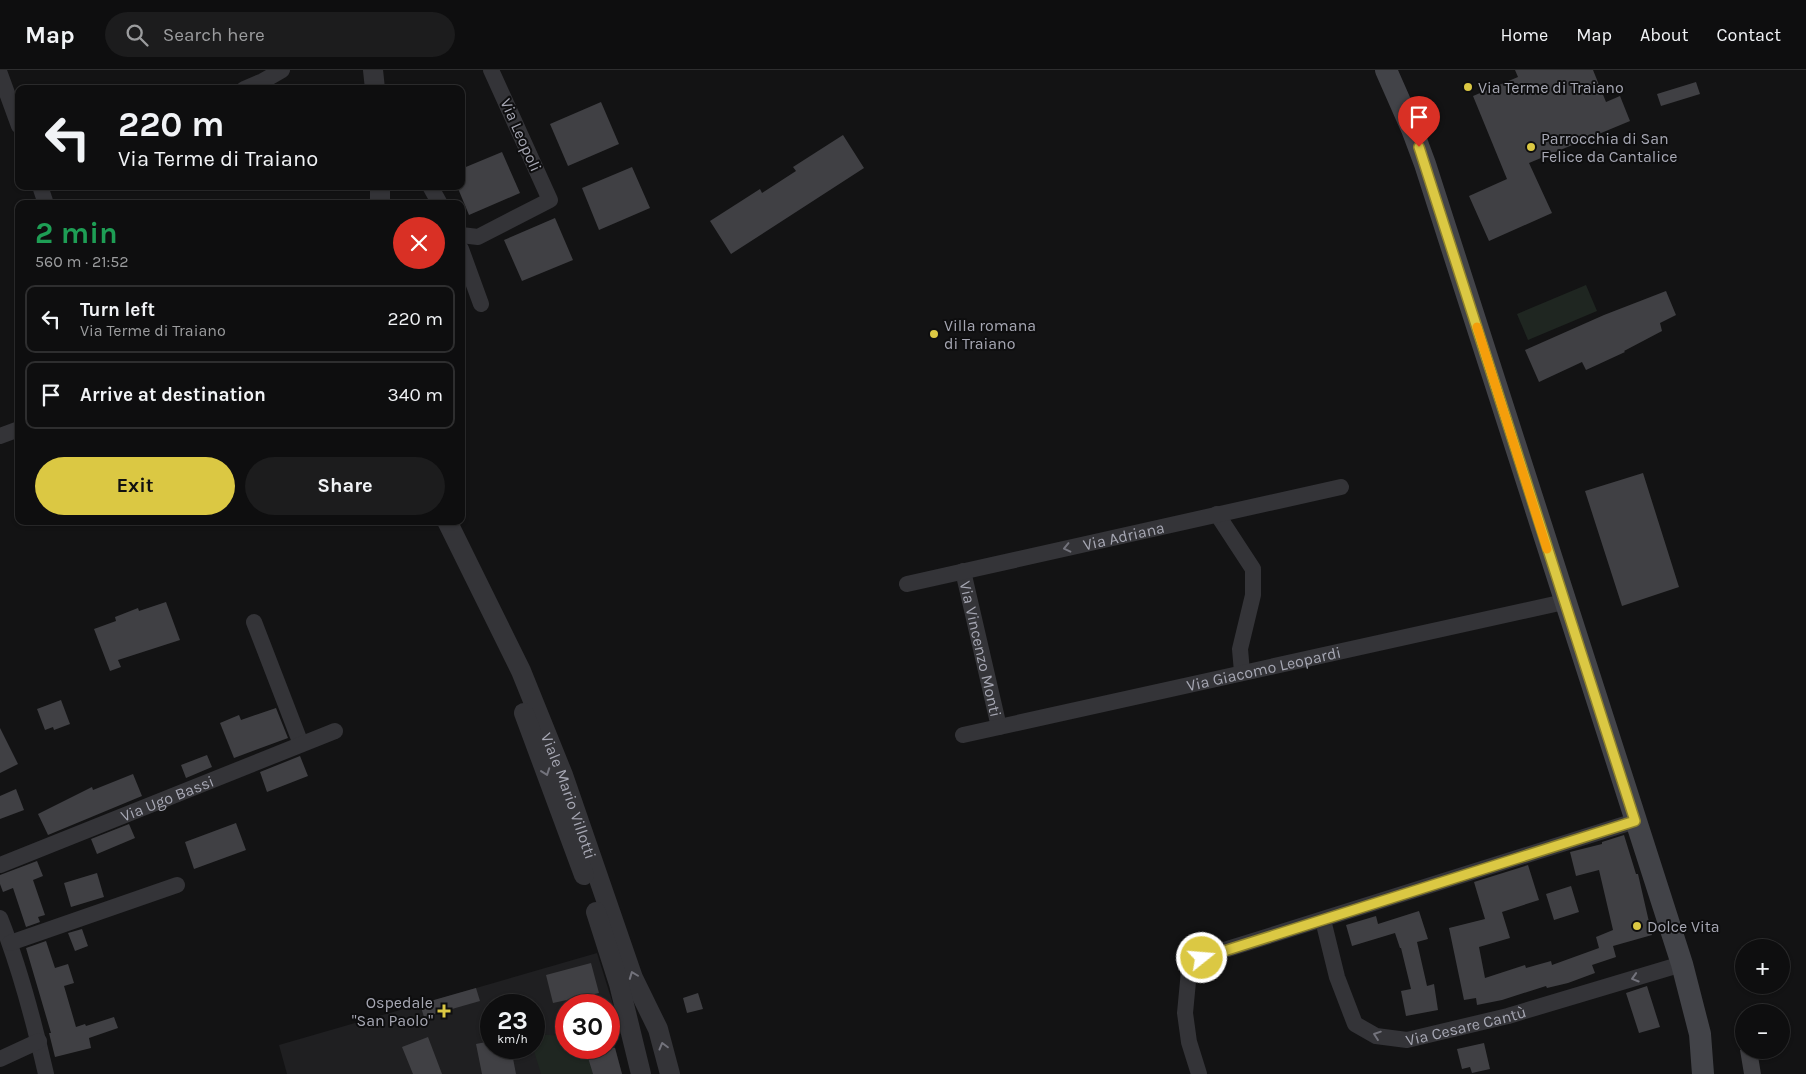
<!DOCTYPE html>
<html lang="en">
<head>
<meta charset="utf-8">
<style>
	:root { --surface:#0e0e0f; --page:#1c1c1d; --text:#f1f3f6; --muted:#9b9c9e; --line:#2e2e2f; --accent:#dbc843 }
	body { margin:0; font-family:Karla,sans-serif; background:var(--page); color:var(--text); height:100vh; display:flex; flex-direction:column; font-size:19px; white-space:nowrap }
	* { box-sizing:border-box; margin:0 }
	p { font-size:16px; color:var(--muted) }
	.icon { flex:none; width:28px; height:28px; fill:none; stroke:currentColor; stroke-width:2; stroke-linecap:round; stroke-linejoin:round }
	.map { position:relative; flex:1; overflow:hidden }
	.drawer { position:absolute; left:15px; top:130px; width:450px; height:325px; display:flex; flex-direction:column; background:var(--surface); border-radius:10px; box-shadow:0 1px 4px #0004,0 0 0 1px var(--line) }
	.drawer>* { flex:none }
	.banner { position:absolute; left:15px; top:15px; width:450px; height:105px; border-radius:10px; box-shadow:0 1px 4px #0004,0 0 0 1px var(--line); background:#0e0e0f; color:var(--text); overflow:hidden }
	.tools { position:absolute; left:1735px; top:869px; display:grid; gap:10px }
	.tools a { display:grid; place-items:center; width:55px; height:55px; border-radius:50%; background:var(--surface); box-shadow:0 1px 4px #0004,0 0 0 1px var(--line); font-size:25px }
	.speed { position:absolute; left:480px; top:924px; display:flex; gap:10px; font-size:25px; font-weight:700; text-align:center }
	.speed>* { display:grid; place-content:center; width:65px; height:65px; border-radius:50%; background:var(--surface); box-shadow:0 1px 4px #0004,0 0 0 1px var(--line); line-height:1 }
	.speed small { font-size:12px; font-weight:400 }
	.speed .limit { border:8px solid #d22; background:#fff; color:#111 }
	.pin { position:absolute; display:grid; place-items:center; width:42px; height:42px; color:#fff; margin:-51px -21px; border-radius:50% 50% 50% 0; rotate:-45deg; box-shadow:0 0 5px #0007 }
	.pin .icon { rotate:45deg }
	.me { position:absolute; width:55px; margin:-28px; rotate:73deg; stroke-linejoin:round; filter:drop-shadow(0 0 4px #0008) }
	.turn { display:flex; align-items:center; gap:18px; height:105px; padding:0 20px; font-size:22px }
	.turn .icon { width:65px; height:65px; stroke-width:2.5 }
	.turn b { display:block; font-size:35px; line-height:42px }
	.round { display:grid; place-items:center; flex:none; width:52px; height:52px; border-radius:26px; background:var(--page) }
	.headline { display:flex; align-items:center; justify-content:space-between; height:85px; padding:0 20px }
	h1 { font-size:30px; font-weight:700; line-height:38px; color:#1e9e55 }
	.primary-button { display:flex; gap:10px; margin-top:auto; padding:10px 20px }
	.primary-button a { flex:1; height:58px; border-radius:30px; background:var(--accent); color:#111; font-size:20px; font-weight:700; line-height:58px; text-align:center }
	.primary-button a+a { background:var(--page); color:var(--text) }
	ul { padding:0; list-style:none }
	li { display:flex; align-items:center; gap:15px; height:68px; margin:0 10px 8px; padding:0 10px; border:2px solid var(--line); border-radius:10px }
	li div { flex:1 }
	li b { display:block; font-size:19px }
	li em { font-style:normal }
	header { display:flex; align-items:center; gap:30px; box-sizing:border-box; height:70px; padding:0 25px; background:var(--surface); border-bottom:1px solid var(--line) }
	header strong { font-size:24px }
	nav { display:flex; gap:28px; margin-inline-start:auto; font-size:18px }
	.search { width:350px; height:45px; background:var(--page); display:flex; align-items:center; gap:12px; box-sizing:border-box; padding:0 18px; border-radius:28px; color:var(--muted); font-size:19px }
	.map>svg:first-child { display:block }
</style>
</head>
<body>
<header>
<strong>Map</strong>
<div class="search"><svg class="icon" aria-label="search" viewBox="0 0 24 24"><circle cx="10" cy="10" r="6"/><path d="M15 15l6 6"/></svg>Search here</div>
<nav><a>Home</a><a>Map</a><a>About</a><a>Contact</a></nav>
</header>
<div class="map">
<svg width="1806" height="1004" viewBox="0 0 1806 1004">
	<rect width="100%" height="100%" fill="#131314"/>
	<path fill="#1f1f21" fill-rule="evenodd" d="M597,883l20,64 -8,2v-14h-43v43h43v-24l13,50h-335l-8,-29zM491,935h43v43h-43z"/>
	<path fill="#1f2621" d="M1586,215l11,26 -69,29 -11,-26z
		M534,964l32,2v12h19l8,26h-52l-8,-26z"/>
	<path fill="#404044" d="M1515,0h78l13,32 14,-6 10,25 -101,42 23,50 -63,28 -20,-45 38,-17 -34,-83 45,-19z
		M1696,12l4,12 -39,12 -4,-12z
		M601,32l18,42 -51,22 -18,-42z
		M843,65l21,33 -133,86 -21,-33 50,-32 2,4 34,-22 -3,-4z
		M502,82l18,41 -51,22 -12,-29h4v-17z
		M632,97l18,41 -51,22 -17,-42z
		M555,148l18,42 -51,21 -18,-41z
		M1666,221l10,24 -16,8 2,8 -38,20 1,1 -39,18 -4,-8 -43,20 -14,-32 79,-35z
		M1643,403l36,114 -57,19 -37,-115z
		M166,532l14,38 -62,20 3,7 -11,4 -16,-42 22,-8 -1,-4 23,-9 1,3z
		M61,630l9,24 -16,6 -1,-3 -8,3 -8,-21z
		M276,638l12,30 -54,20 -14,-35 19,-8 2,5z
		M0,658l18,36 -18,9z
		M207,685l5,12 -26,11 -5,-13z
		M300,686l8,20 -41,16 -7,-20z
		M133,704l9,22 -94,39 -10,-21 54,-27 1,3z
		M16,719l8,21 -24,9v-23z
		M236,753l10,27 -52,19 -9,-27z
		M129,754l6,14 -38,16 -6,-15z
		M1624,765l12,39h2l14,61 -39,11 3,11 -24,8 3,8 -27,10 -21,5 -1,-2 -44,14 -25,5 -1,-7 -12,2 -15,-72 36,-9 -11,-37 54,-17 11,35 -37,12 8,26 -31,9 6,31 40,-13 1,3 25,-7 1,4 47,-17 -3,-11 17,-7 -14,-60 -23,6 -6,-24 32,-8v-2z
		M37,791l6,15 -10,4 12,35 -7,2 2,5 -14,5 -13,-39 -10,4 -3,-8v-9z
		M97,803l7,24 -33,10 -7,-24z
		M1571,816l8,26 -25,8 -8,-26z
		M1419,841l9,28 -11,3 10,44 7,-2 4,26 -32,6 -5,-25 10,-2 -10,-41h-1l-5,-15 -43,13 -6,-21 30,-9 2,8z
		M82,859l6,17 -13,5 -7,-18z
		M46,871l9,27 13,-4 6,19 -10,3 12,41 9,-3 1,2 28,-9 4,11 -29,10 2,10 -36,9 -6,-24h2l-25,-85z
		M591,893l8,30 -46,10 -7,-28z
		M1647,916l13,41 -21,6 -13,-40z
		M476,918l4,13 -56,16 -4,-13z
		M698,923l5,16 -16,4 -4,-15z
		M428,967l14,37h-29l-11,-27z
		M491,971v7h20l5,26h-34l-6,-30z
		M1484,973l6,26 -18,4 -2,-6 -8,2 -5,-20z
		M585,978h30l7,26h-29z
		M1740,980h17l4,24h-17z"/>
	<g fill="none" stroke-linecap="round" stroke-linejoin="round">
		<g stroke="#343438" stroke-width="16">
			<path d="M0,4l19,52"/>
			<path d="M244,19l19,-8 19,-11"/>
			<path d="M40,116l6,18"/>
			<path d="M430,116l10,18"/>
			<path d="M461,165l17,2 72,-37 -59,-130"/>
			<path d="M461,179l20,55"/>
			<path d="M0,366l19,-7"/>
			<path d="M1217,444l36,55v26l-13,54 2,23"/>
			<path id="s1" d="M963,501l36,156"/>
			<path id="s2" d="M907,514l434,-97"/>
			<path d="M254,552l47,122"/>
			<path id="s3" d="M963,665l601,-133"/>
			<path id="s4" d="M0,795l335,-134"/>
			<path d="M0,848c20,50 34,104 46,156"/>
			<path id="s5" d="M1323,850l14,57 18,47 21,12 31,4 101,-24 174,-52"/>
			<path d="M10,873l167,-58"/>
			<path d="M0,989l39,-18"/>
			<path d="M1199,1004l-10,-32 -4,-29 4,-42 13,-14 433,-136"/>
		</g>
		<g stroke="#343438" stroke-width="20">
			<path d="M373,0l2,19"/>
			<path d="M380,116v18"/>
			<path id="s6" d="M447,451l74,150 42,104 70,203 25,51 12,45"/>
			<path d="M524,643l60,162"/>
			<path d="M596,842l23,72 22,90"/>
		</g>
		<path stroke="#424348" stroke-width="22" d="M1386,0l26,59 13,35 257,800 18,70 3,40"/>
	</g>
	<defs><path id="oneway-chevron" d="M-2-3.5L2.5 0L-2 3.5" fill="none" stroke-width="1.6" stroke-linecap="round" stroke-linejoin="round" transform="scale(1.25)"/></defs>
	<g stroke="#73737c">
		<use href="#oneway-chevron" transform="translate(1067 478) rotate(167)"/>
		<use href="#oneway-chevron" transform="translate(546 702) rotate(70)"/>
		<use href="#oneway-chevron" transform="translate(633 905) rotate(-111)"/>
		<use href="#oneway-chevron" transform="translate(1635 908) rotate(163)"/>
		<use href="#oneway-chevron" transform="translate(1377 965) rotate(-161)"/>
		<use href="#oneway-chevron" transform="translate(663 976) rotate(-105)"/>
	</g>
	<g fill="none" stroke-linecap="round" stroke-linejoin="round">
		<g stroke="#8e822c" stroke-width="12">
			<path id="route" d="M1202,888l433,-137 -216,-674"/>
		</g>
		<use href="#route" stroke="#dbc843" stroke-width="9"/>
		<path stroke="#f59e0b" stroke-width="9" d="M1477,257l70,222"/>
	</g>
	<g fill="#dbc843" stroke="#0e0e0f" stroke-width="2">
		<circle cx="1468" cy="17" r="5"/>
		<circle cx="1531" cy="77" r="5"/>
		<circle cx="934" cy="264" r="5"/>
		<circle cx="1637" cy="856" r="5"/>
		<path d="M441.5 933.5h5v5h5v5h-5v5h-5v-5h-5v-5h5z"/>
	</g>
	<g text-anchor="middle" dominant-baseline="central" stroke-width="4" stroke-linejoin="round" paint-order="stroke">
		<g font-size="16" fill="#a6a7b3" stroke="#0e0e0f" text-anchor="start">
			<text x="1478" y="17">Via Terme di Traiano</text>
			<text x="1541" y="68">Parrocchia di San<tspan x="1541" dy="18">Felice da Cantalice</tspan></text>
			<text x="944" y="255">Villa romana<tspan x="944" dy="18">di Traiano</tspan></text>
			<text x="1647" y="856">Dolce Vita</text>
			<text x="433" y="932" text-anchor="end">Ospedale<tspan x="433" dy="18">"San Paolo"</tspan></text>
		</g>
		<g font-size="16" fill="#a6a7b3" stroke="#0e0e0f">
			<text transform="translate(521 65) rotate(66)">Via Leopoli</text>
			<text stroke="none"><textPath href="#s2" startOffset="222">Via Adriana</textPath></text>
			<text stroke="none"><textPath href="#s1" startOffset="80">Via Vincenzo Monti</textPath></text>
			<text stroke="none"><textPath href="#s3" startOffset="308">Via Giacomo Leopardi</textPath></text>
			<text stroke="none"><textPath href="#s6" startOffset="301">Viale Mario Villotti</textPath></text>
			<text stroke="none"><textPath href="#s4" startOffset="180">Via Ugo Bassi</textPath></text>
			<text stroke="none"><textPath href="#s5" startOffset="225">Via Cesare Cantù</textPath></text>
		</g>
	</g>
</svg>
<div class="tools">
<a>+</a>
<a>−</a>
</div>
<div class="speed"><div>23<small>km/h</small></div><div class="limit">30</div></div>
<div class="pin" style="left:1419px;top:77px;background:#d93025"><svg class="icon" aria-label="arrive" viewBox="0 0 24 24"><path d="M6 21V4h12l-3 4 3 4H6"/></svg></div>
<svg class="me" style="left:1202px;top:888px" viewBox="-20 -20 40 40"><circle r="17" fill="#dbc843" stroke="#fff" stroke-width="3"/><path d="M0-11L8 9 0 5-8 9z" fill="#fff"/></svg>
<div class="banner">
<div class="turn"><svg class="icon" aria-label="left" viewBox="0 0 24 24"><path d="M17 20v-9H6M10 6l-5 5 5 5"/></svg><div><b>220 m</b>Via Terme di Traiano</div></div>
</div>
<section class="drawer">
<div class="headline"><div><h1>2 min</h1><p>560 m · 21:52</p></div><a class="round" style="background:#d93025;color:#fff"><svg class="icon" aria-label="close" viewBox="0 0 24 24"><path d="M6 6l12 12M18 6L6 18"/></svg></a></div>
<ul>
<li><svg class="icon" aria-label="left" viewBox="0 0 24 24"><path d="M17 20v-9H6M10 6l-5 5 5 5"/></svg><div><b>Turn left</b><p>Via Terme di Traiano</p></div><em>220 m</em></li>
<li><svg class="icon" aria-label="arrive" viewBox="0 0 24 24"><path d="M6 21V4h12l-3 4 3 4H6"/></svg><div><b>Arrive at destination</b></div><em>340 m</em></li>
</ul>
<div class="primary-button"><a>Exit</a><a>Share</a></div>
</section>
</div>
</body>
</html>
